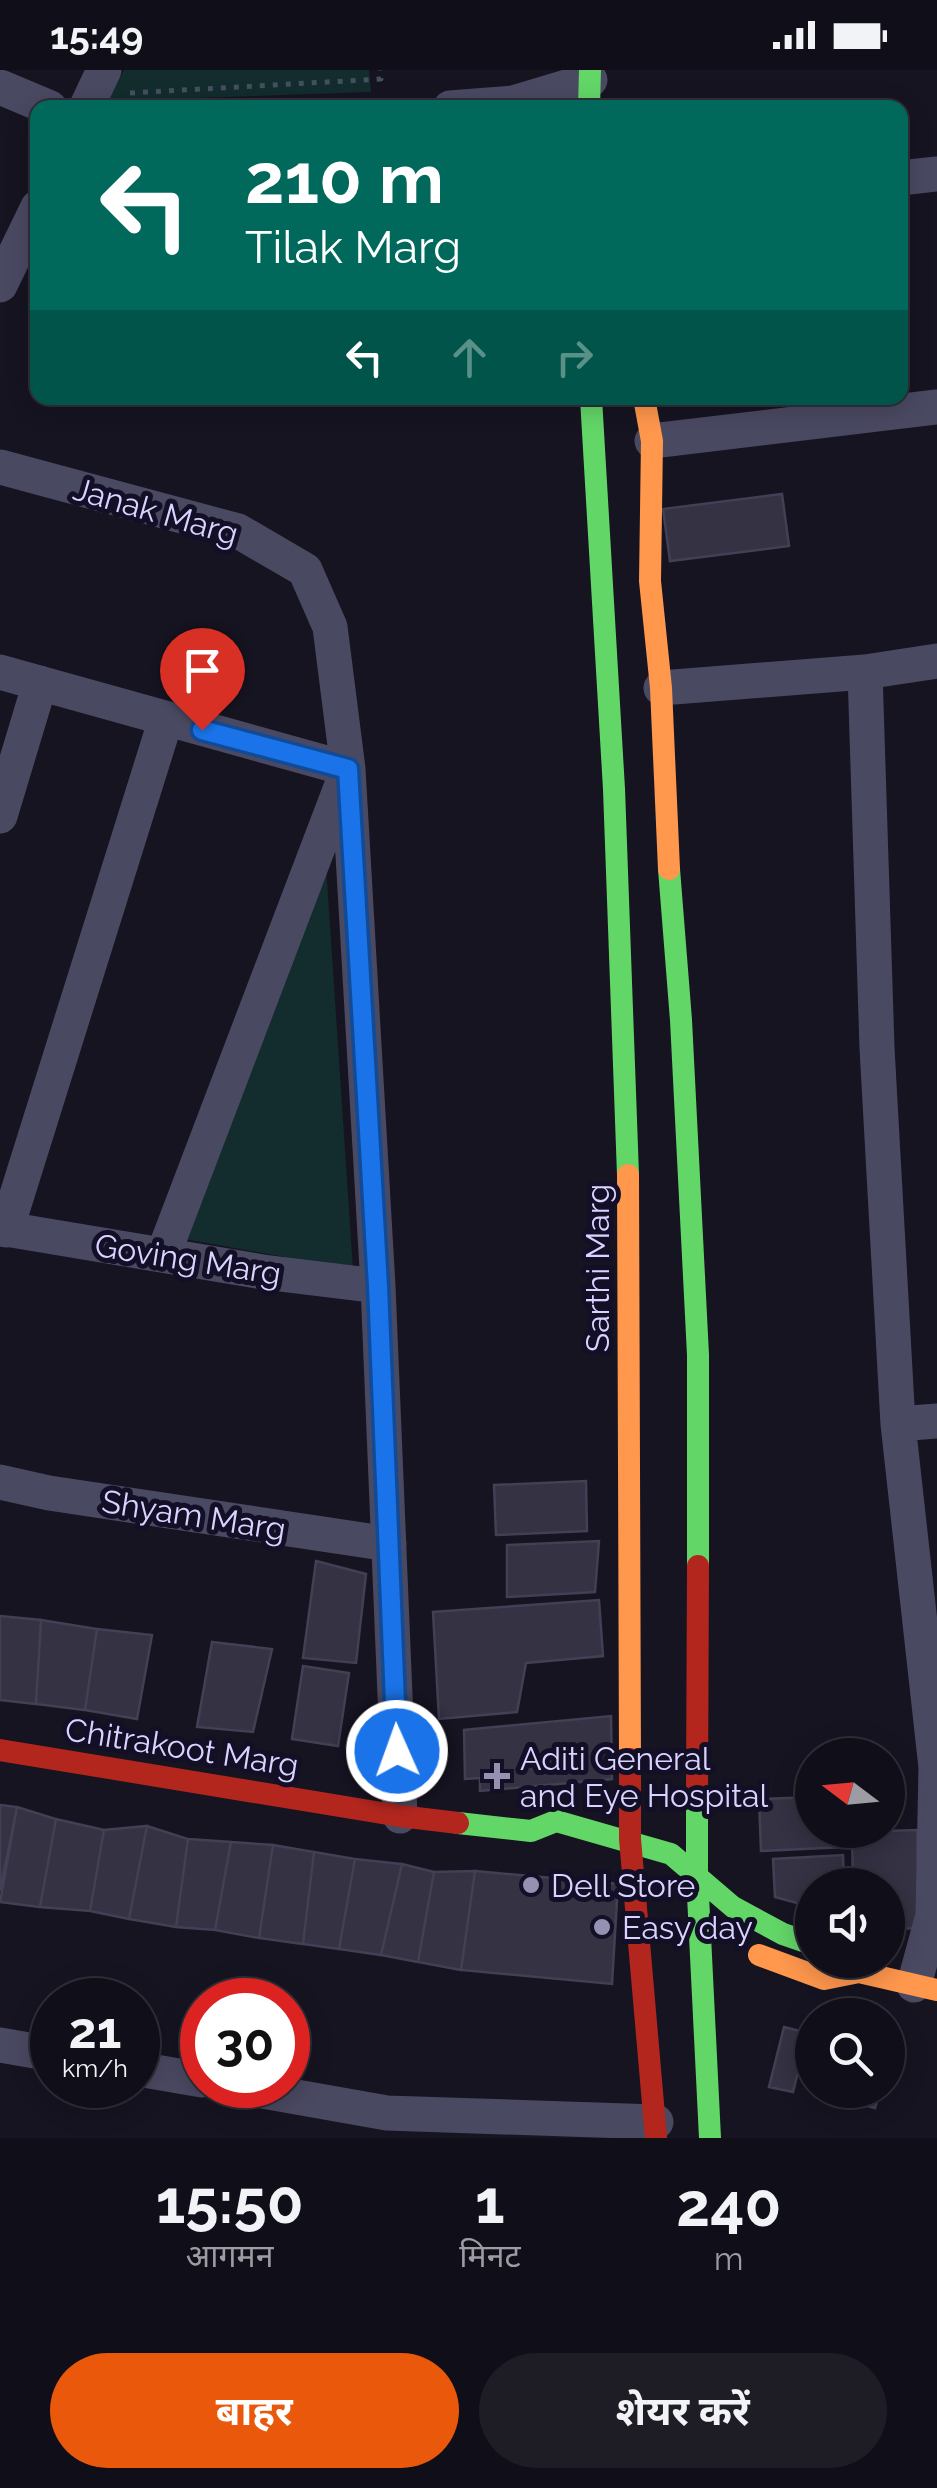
<!DOCTYPE html>
<html lang="hi">
<head>
<meta charset="utf-8">
<style>
	:root { --surface:#100f19; --page:#1e1d26; --text:#f1f3f6; --muted:#9c9ca2; --line:#302f38; --accent:#ea580c }
	body { margin:0; font-family:Raleway,"Noto Sans Devanagari",sans-serif; background:var(--page); color:var(--text); height:100vh; display:flex; flex-direction:column; font-size:38px; white-space:nowrap }
	* { box-sizing:border-box; margin:0 }
	p { font-size:32px; color:var(--muted) }
	.icon { flex:none; width:55px; height:55px; fill:none; stroke:currentColor; stroke-width:2; stroke-linecap:round; stroke-linejoin:round }
	.map { position:relative; height:2068px; overflow:hidden }
	.panel { display:flex; flex-direction:column; background:var(--surface); flex:1 }
	.panel>* { flex:none }
	.top-card { position:absolute; left:30px; top:30px; width:878px; height:305px; border-radius:20px; box-shadow:0 5px 25px #0003,0 0 0 2px var(--line); background:#00695c; color:#fff; overflow:hidden }
	.needle { width:65px; rotate:286deg }
	.controls { position:absolute; left:795px; top:1668px; display:grid; gap:20px }
	.controls a { display:grid; place-items:center; width:110px; height:110px; border-radius:50%; background:var(--surface); box-shadow:0 5px 25px #0003,0 0 0 2px var(--line); font-size:50px }
	.speed { position:absolute; left:30px; top:1908px; display:flex; gap:20px; font-size:50px; font-weight:700; text-align:center }
	.speed>* { display:grid; place-content:center; width:130px; height:130px; border-radius:50%; background:var(--surface); box-shadow:0 5px 25px #0003,0 0 0 2px var(--line); line-height:1 }
	.speed small { font-size:25px; font-weight:400 }
	.speed .limit { border:15px solid #d22; background:#fff; color:#111 }
	.pin { position:absolute; display:grid; place-items:center; width:85px; height:85px; color:#fff; margin:-102px -42px; border-radius:50% 50% 50% 0; rotate:-45deg; box-shadow:0 0 10px #0007 }
	.pin .icon { rotate:45deg }
	.me { position:absolute; width:110px; margin:-55px; rotate:358deg; stroke-linejoin:round; filter:drop-shadow(0 0 8px #0008) }
	.turn { display:flex; align-items:center; gap:35px; height:210px; padding:0 50px; font-size:45px }
	.turn .icon { width:130px; height:130px; stroke-width:2.5 }
	.turn b { display:block; font-size:70px; line-height:85px }
	.lanes { display:flex; align-items:center; height:95px; padding:0 50px; background:#0003; justify-content:center; gap:50px; direction:ltr }
	.lanes .off { opacity:.35 }
	.eta { display:flex; justify-content:space-evenly; align-items:center; height:170px; text-align:center }
	.eta b { font-size:60px; font-weight:700; line-height:70px }
	.button { display:flex; gap:20px; margin-top:auto; padding:20px 50px }
	.button a { flex:1; height:115px; border-radius:60px; background:var(--accent); color:#fff; font-size:40px; font-weight:700; line-height:115px; text-align:center }
	.button a+a { background:var(--page); color:var(--text) }
	.status { display:flex; justify-content:space-between; align-items:center; height:70px; padding:0 50px; background:var(--surface); direction:ltr }
	.status svg { height:28px; fill:currentColor }
	.map>svg:first-child { display:block }
</style>
</head>
<body>
<div class="status"><b>15:49</b><svg viewBox="0 0 49 12"><path d="M0 12V9h3v3zM5 12V6h3v6zM10 12V3h3v9zM15 12V0h3v12zM26 1h20v11H26zM47 4h2v5h-2z"/></svg></div>
<div class="map">
<svg width="937" height="2068" viewBox="0 0 937 2068">
	<rect width="100%" height="100%" fill="#161421"/>
	<path fill="#132c2d" d="M124,0h245l2,22 -264,9z
		M322,736l31,463 -169,-30z"/>
	<path fill="#343243" stroke="#433f54" stroke-width="2.5" d="M782,424l7,52 -119,15 -7,-52z
		M586,1411l1,50 -91,4 -2,-50z
		M599,1471l-4,51 -88,5v-52z
		M316,1491l50,13 -10,89 -53,-5z
		M599,1530l4,56 -77,7 -9,49 -78,7 -6,-107z
		M0,1546l41,4 -5,84 -36,-4z
		M41,1550l56,9 -12,81 -49,-6z
		M97,1559l55,6 -15,84 -52,-9z
		M212,1572l60,7 -19,83 -56,-5z
		M303,1596l46,7 -11,73 -46,-7z
		M611,1646l1,63 -132,12v-13l-15,1 -1,-49z
		M812,1727v33h33v17l-84,4 -2,-52z
		M0,1735l17,2 -17,84z
		M17,1737l39,12 -16,88 -40,-5z
		M56,1749l48,11 -14,81 -50,-4z
		M147,1756l-18,93 -39,-8 14,-81z
		M147,1756l41,13 -12,88 -47,-8z
		M917,1760l3,98 -27,1 -1,-8h-4v-36h-35l-1,-53z
		M188,1769l43,3 -16,88 -39,-3z
		M231,1772l42,3 -14,93 -44,-8z
		M273,1775l41,7 -11,92 -44,-6z
		M314,1782l41,7 -16,90 -36,-5z
		M843,1785l1,30h-32v22l-37,-10 -2,-38z
		M355,1789l47,5 -21,91 -42,-6z
		M402,1794l32,8 -16,90 -37,-7z
		M475,1801l143,13 -6,100 -151,-14z
		M475,1801l-14,99 -43,-8 16,-90z
		M784,1957l28,7v29l-11,-3 -8,32 -24,-5z
		M852,2020h28l-5,18 -26,-7z"/>
	<g fill="none" stroke-linecap="round" stroke-linejoin="round">
		<path stroke="#44505f" stroke-width="5" stroke-dasharray="5 8" stroke-linecap="butt" d="M130,23l251,-14 -1,-9"/>
		<path stroke="#4a4962" stroke-width="35" d="M0,17l50,21
			M86,38l18,-38
			M450,38l63,-5 77,-23
			M900,108l37,-4
			M0,215l38,-78
			M652,371l285,-34
			M0,397l238,64 67,39 25,57 18,142 30,517 22,530
			M0,602l348,97 -185,486
			M865,602l12,376 21,376 38,343 -3,148 -19,70
			M661,618l204,-16 72,-11
			M0,746l40,-133
			M0,1158l263,44 115,14
			M6,1160l160,-511
			M898,1354l39,-3
			M0,1412l49,11 340,51
			M0,1975l52,9
			M138,1999l64,11
			M229,2015l158,28 269,9"/>
		<path stroke="#63d668" stroke-width="22" d="M589,38l1,-38
			M591,328l23,391 14,386
			M669,799l12,151 17,335v211
			M697,1728v77l13,263
			M458,1753l73,8 25,-10 115,33 62,53 50,27 29,10"/>
		<path stroke="#ff974d" stroke-width="22" d="M644,328l8,43 -2,140 11,107 8,181
			M628,1105l2,584
			M759,1885l65,24 35,-7 78,18"/>
		<path stroke="#b3261e" stroke-width="22" d="M0,1680l400,66 58,7
			M630,1689v80l26,299
			M697,1728l1,-232"/>
	</g>
	<g fill="none" stroke-linecap="round" stroke-linejoin="round">
		<g stroke="#114b97" stroke-width="25">
			<path id="route" d="M202,660l146,39 30,517 19,465"/>
		</g>
		<use href="#route" stroke="#1a73e8" stroke-width="18"/>
	</g>
	<g fill="#9591b1" stroke="#130f26" stroke-width="4">
		<path d="M492 1691h10v10h10v10h-10v10h-10v-10h-10v-10h10z"/>
		<circle cx="531" cy="1815" r="10"/>
		<circle cx="602" cy="1857" r="10"/>
	</g>
	<g text-anchor="middle" dominant-baseline="central" stroke-width="10" stroke-linejoin="round" paint-order="stroke">
		<g font-size="32" fill="#d9d4ff" stroke="#130f26">
			<text transform="translate(156 441) rotate(16)">Janak Marg</text>
			<text transform="translate(188 1189) rotate(9)">Goving Marg</text>
			<text transform="translate(597 1198) rotate(-90)">Sarthi Marg</text>
			<text transform="translate(194 1445) rotate(9)">Shyam Marg</text>
			<text transform="translate(182 1677) rotate(9)">Chitrakoot Marg</text>
		</g>
		<g font-size="32" fill="#d9d4ff" stroke="#130f26" text-anchor="start">
			<text x="520" y="1688">Aditi General<tspan x="520" dy="37">and Eye Hospital</tspan></text>
			<text x="551" y="1815">Dell Store</text>
			<text x="622" y="1857">Easy day</text>
		</g>
	</g>
</svg>
<div class="controls">
<a><svg class="needle" viewBox="-14 -14 28 28"><path d="M0-13l5 13h-10z" fill="#e53935"/><path d="M0 13l5-13h-10z" fill="#9c9ca2"/></svg></a>
<a><svg class="icon" aria-label="sound" viewBox="0 0 24 24"><path d="M4 9h4l5-4v14l-5-4H4zM17 9q2 3 0 6"/></svg></a>
<a><svg class="icon" aria-label="search" viewBox="0 0 24 24"><circle cx="10" cy="10" r="6"/><path d="M15 15l6 6"/></svg></a>
</div>
<div class="speed"><div>21<small>km/h</small></div><div class="limit">30</div></div>
<div class="pin" style="left:202px;top:660px;background:#d93025"><svg class="icon" aria-label="arrive" viewBox="0 0 24 24"><path d="M6 21V4h12l-3 4 3 4H6"/></svg></div>
<svg class="me" style="left:397px;top:1681px" viewBox="-20 -20 40 40"><circle r="17" fill="#1a73e8" stroke="#fff" stroke-width="3"/><path d="M0-11L8 9 0 5-8 9z" fill="#fff"/></svg>
<div class="top-card">
<div class="turn"><svg class="icon" aria-label="left" viewBox="0 0 24 24"><path d="M17 20v-9H6M10 6l-5 5 5 5"/></svg><div><b>210 m</b>Tilak Marg</div></div>
<div class="lanes"><svg class="icon" aria-label="left" viewBox="0 0 24 24"><path d="M17 20v-9H6M10 6l-5 5 5 5"/></svg><svg class="icon off" aria-label="ahead" viewBox="0 0 24 24"><path d="M12 20V5M6 11l6-6 6 6"/></svg><svg class="icon off" aria-label="right" viewBox="0 0 24 24"><path d="M7 20v-9h11M14 6l5 5-5 5"/></svg></div>
</div>
</div>
<section class="panel">
<div class="eta">
<div><b>15:50</b><p>आगमन</p></div>
<div><b>1</b><p>मिनट</p></div>
<div><b>240</b><p>m</p></div>
</div>
<div class="button"><a>बाहर</a><a>शेयर करें</a></div>
</section>
</body>
</html>
